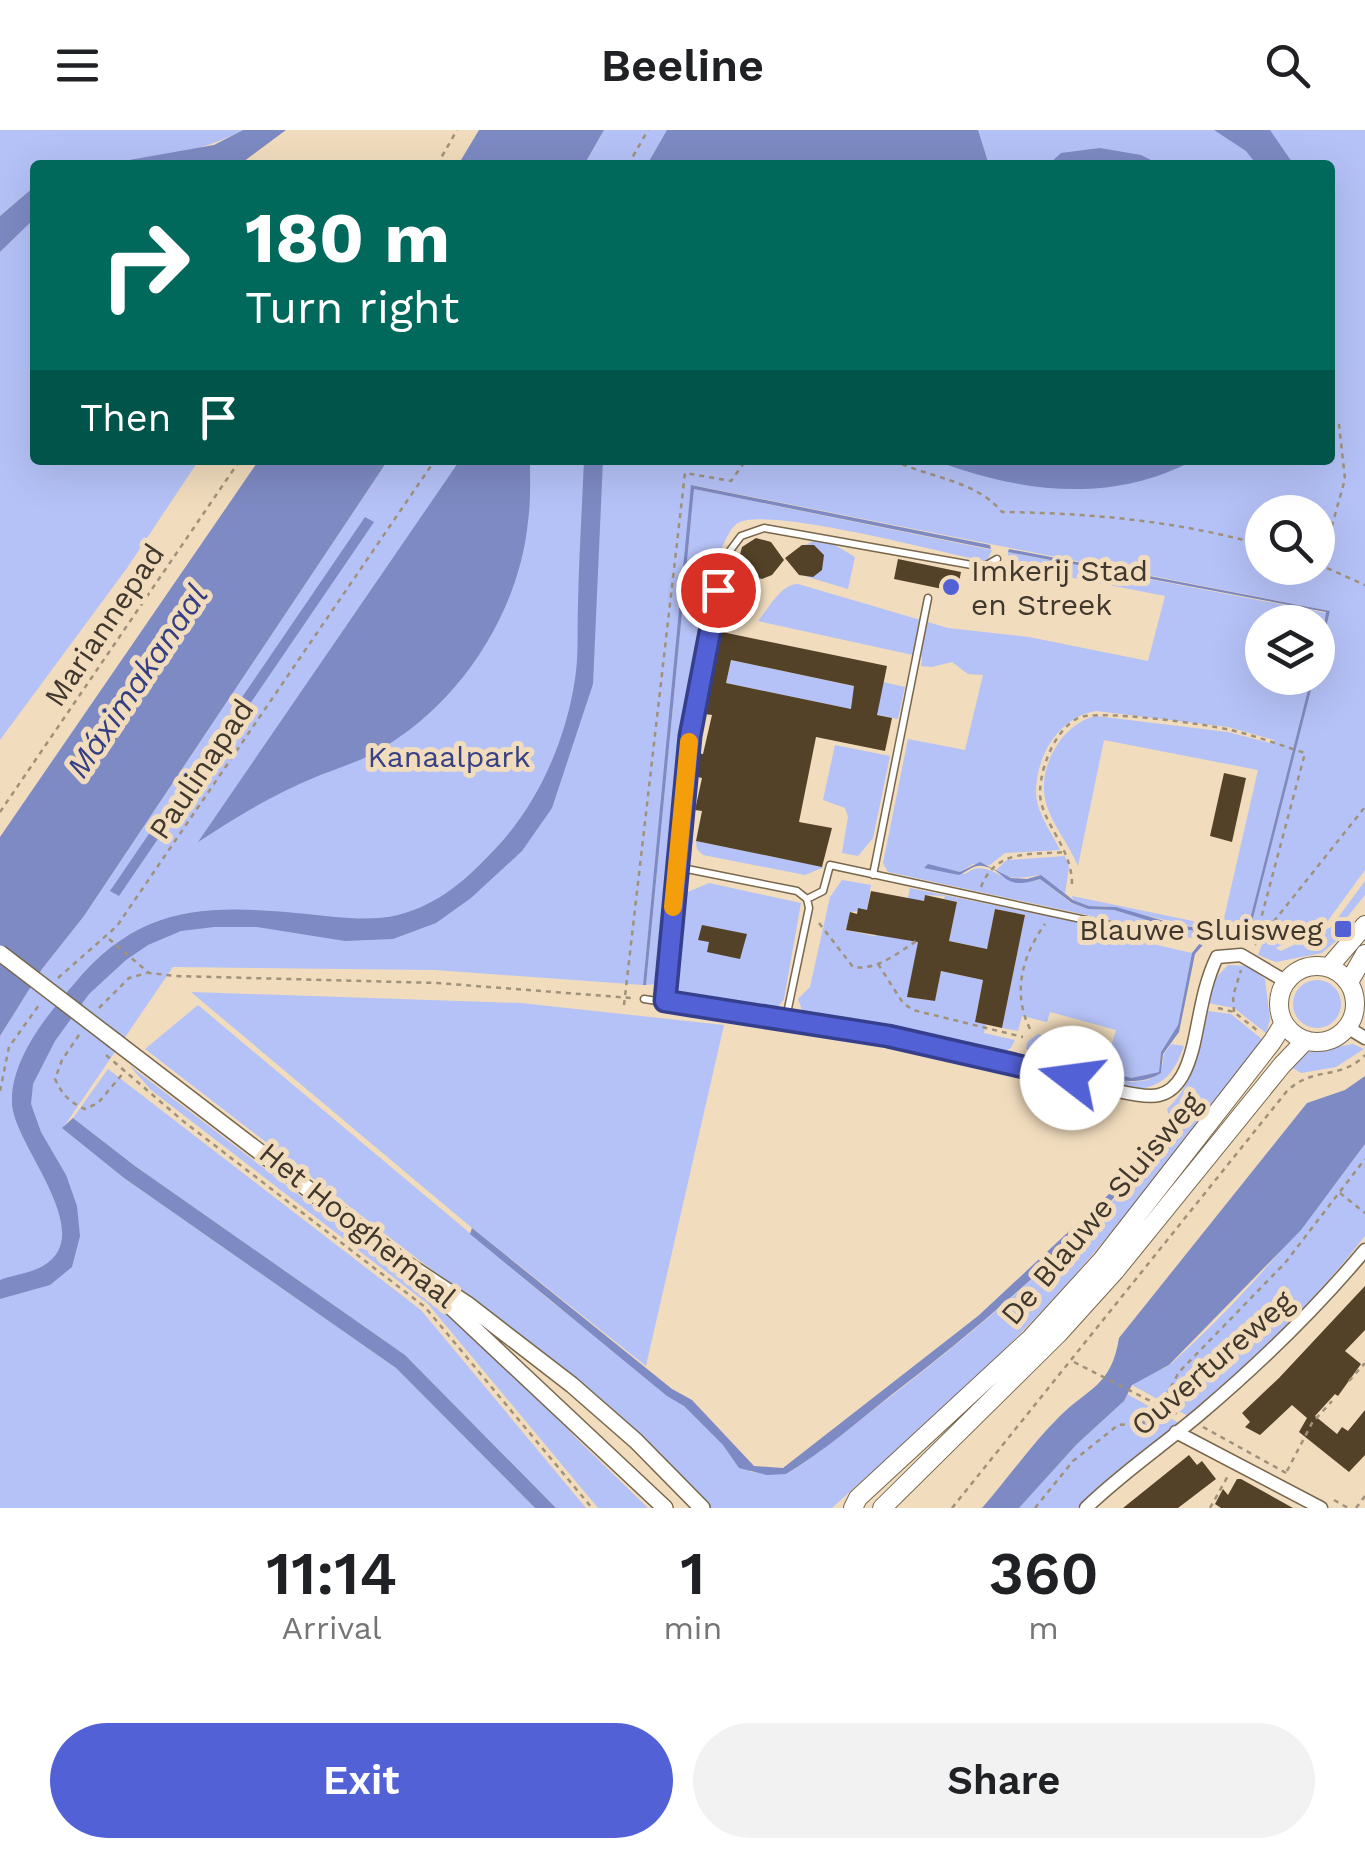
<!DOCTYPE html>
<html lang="en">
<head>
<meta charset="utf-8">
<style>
	:root { --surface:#fff; --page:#f2f2f2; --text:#202124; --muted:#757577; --accent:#5361d7 }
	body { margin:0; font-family:"Work Sans",sans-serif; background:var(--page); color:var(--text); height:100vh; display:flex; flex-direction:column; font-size:38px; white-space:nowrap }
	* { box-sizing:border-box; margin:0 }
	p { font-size:32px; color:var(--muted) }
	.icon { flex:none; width:55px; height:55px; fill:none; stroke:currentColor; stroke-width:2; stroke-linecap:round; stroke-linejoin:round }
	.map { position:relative; height:1378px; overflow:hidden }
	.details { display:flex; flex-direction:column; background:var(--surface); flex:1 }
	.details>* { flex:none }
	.banner { position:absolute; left:30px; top:30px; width:1305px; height:305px; border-radius:10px; box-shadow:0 10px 40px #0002; background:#00695c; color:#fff; overflow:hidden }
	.controls { position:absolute; left:1245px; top:365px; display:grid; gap:20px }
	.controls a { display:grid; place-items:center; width:90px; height:90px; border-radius:50%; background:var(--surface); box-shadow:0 10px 40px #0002; font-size:50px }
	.pin { position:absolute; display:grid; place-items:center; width:85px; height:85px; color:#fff; margin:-42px; border:5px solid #fff; border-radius:50%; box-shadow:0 2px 10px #0007 }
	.me { position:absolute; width:110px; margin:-55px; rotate:285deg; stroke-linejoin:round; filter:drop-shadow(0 0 8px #0008) }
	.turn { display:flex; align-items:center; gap:35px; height:210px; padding:0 50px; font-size:45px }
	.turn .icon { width:130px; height:130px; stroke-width:2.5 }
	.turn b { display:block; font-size:70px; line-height:85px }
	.then { display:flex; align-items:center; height:95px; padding:0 50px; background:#0003; gap:20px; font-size:38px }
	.eta { display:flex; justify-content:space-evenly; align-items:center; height:170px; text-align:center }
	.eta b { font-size:60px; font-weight:600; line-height:70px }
	.action { display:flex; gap:20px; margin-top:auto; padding:20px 50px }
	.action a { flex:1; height:115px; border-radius:60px; background:var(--accent); color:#fff; font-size:40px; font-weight:600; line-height:115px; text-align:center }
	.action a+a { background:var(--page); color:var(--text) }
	header { display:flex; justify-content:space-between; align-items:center; height:130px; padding:0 50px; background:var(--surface); font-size:45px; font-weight:600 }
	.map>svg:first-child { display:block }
</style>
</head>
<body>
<header><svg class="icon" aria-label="menu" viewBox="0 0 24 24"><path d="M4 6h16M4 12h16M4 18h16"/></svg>Beeline<svg class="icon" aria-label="search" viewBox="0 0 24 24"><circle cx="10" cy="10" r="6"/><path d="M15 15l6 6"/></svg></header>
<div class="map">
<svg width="1365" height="1378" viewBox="0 0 1365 1378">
	<rect width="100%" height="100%" fill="#f1dcbd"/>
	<path fill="#b5c2f7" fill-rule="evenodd" d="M0,0h243c-62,33 -140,35 -208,35v21l-35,30z
		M604,0h761v740l-38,52 -51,26 5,3 50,-24 34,-46v14l-29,36 6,5 -20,17 -46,9 -18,-7 6,-17 -14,-8 64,-252h4v-16l12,-51 -638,-126 -49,500 -208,-15 -262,-3 -110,161 61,50 272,190 139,140h-535v-472l42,-67 42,-53 304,-456h942v-295h-746zM1262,382h56v56h-56z
		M35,88v242h164l-72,108 -127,172v-488z
		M694,359l298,61 -4,9 -4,2c-41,-8 -217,-55 -246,-38 -44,26 -73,395 -79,461l-13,1z
		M816,410l19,5 20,12 -7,32 -50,-15c-9,-18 0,-27 18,-34z
		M1008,422l318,61 -8,37v-28h-56v56h49l-63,249 -17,-4 -3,11 -16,-3 -107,-25h-16l-16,-6 -1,-4 150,31 36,-157 -154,-30 -26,126c-9,-22 -26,-41 -32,-63 -10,-34 16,-80 50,-87l132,16 46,12v-4l-46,-13 -132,-16c-37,6 -60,45 -60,81 0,20 16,41 24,58l-55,3 -15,12 -17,-1 -13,8 -32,-7 -3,2 40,7c26,-20 39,19 75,5l31,24 17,6 26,1 62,19 34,4 -9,7 -313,-68 -5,-9 25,-124 57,11 18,-75 -15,-1 -16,-12 -20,5 -11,-1 1,-9 -164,-36c11,-13 23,-37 40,-37l150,44 81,9 119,24 17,-65 -153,-30 -4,-5z
		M731,530l150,32 2,-10 22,5 -7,32 -172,-36z
		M835,615l55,11 -17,82 -15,18 -16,-3 6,-36 -3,-9 -22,-8z
		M696,711l128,26 -19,8 -102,-20 -6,-6z
		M1065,726l4,11 -4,27 -24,-19c-17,2 -30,7 -45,-5l11,-10z
		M842,750l29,5 -4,25 -17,2 -4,18 28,6 38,-11 17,21 -22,51 28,4 6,-30 42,9 -8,42 11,2 -2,9 31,7 -4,8 -13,7 -194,-39 -6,-17 12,-12 20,-90z
		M709,753l92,20 -17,96 -6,8 -11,4 -85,-12c-21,-17 -3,-80 1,-105z
		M910,758l217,44 4,7 61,14 -14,72 -17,27 -2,20 -28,6 -86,-21 86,25 17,-2 13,-7 3,-19 7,-10 13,2c-9,24 -17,38 -44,43l-103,-25 -11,-16 2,-7 10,-7 5,2 -3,10 66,18 10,-34 -66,-18 -3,10 -25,-6 -4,15 -16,-3 23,-113 -30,-6 -8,40 -38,-8 8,-39 -13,-3 1,-3 -20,-1 -5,26 -16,-3z
		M1228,835l20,1 17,13 5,41 -4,13 -32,-25 -26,-5 5,-22z
		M1293 874a24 24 0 1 1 48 0a24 24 0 1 1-48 0Z
		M191,862l330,11 203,22 -78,341 -174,-138z
		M198,875l354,297 132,104 67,66 35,2 15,-9c93,-71 187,-141 270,-223 39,-37 77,-74 103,-121l-3,2 -4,-14c28,-26 33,-62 41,-98l23,3 32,26c-62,80 -123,161 -190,237 -73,83 -159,156 -241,231h-122l-69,-69 -83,-72 -413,-318z
		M1353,914l11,5 -28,18 -35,6 -10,-6 18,-15z
		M129,935l306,234 108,101 31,36 74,72h-50l-170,-204 -277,-214z
		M108,939l313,241 165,198h-30l-151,-153 -270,-189 -62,-48z
		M1365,1014v92c-52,67 -113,125 -177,180l-56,-31c11,-12 28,-12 40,-22 73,-66 135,-140 193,-219z
		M1127,1264l52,29 -102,85h-58l58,-64 47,-43z"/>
	<path fill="#7d8ac3" d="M243,0h43l-47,35h-138l113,-20z
		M479,0h125l-20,35h-126z
		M667,0h311l11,35h-342z
		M1214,0h56l24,35h-37l-11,-14z
		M1100,18l41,7 20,10h-113l13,-12z
		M35,56v32l-35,34v-36z
		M259,330h129l-304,456 -42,53 -42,67v-199z
		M460,330h70c0,20 1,41 -2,61 -9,94 -71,187 -154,232 -20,11 -43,17 -63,26 -41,17 -76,39 -113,63z
		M584,330h19l-10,224 -41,124 -30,43 -51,47 -35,25 -43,16 -48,2 -88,-14h-43l-33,4 -33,14 -22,15 -37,34 -34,47 -22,43 -2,20 10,28 25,43 11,31 3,30 -8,31 -22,18 -50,14v-19c13,-5 31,-7 43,-14 57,-33 -31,-122 -31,-164 -1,-43 35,-87 62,-118 68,-82 136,-79 233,-70 29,3 62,8 91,1 42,-11 69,-36 98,-67 42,-44 70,-108 79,-169 4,-24 2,-51 3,-75 1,-48 4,-96 6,-144z
		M934,330h260c-84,45 -175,32 -260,0z
		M691,355l299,60 1,4 -297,-60 -48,496h-3z
		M365,387l9,5 -255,374 -9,-5z
		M1009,419l321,62 -12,51 8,-50 -318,-60z
		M1311,548h3l-64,252 -14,9 -22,-7 -19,22 -16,78 -16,22 -2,19c-32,21 -83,-5 -116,-14l1,-4 85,23 28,-6 2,-20 17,-27 14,-72 17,-21 -33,-3 -62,-19 -26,-1 -16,-6 -32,-24c-38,13 -33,-9 -57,-13 -9,-2 -17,6 -24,9l-35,-7 4,-4 32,8 20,-10 31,16 16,1 14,-4 32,25 16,6 27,1 62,18 63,9 7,-7z
		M1365,946v68l-64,86 -132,135 -37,20 -8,16 -47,43 -58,64h-37c26,-30 49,-63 77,-91 30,-30 52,-30 60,-79l188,-235 38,-13z
		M73,988l62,48 270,189 151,153h-21l-139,-140 -272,-190 -62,-50z
		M1174,990l4,4c-83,104 -182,191 -288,272 -34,27 -67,56 -104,78l-19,1 -28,-7 -16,-23 -39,-39 -17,-10 -197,-162 2,-6 200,161 20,11 62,66 29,2 195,-152 130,-121z"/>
	<path fill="#534227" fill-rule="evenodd" d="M756,408l15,4 13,18 -12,15 -10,4 -17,-5 -7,-12 4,-15z
		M802,415h12l10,10 -2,15 -9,7 -14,-2 -14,-17z
		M898,429l63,13 -4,20 -63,-13z
		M722,502l165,34 -10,49 15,3 -7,33 -69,-14 -17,85 33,6 -10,39 -126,-26 6,-30 -7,-1 7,-32 -9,-2 4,-23 6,1 9,-39 -7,-1zM731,530l123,26 -3,23 -125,-26z
		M1224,643l22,5 -14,64 -22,-6z
		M871,761l53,10 1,-6 32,7 -8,39 38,8 8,-40 30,6 -23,113 -27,-6 8,-42 -42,-9 -6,30 -28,-4 11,-55 -72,-12 4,-18 7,2 1,-6 9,2z
		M702,795l45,9 -7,25 -33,-7 2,-10 -11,-2z
		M1365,1156v44l-20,21 16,13 -23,32 -3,-2 -20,22 22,18 5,-7 6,4 17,-21v45l-16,17 -50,-40 8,-14 -15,-13 -32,30 -15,-8 5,-5 -8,-9 37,-35z
		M1189,1325l8,10 5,-4 14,18 -38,29h-55z
		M1237,1349h4l52,29h-72l-6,-4 8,-15 5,6z"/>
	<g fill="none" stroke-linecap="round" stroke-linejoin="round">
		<g stroke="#79674c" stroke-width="9">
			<path id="service" d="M873,745l55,-277
				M807,769l16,-8 7,-26 321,69
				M644,869l244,37 148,32
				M665,871l12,-134
				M786,888l23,-110 -2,-9 -10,-8 -120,-24 12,-131 13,-78 24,-102 15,-20 23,-8 219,39 14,-8"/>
		</g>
		<g stroke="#79674c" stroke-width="15">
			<path id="minor" d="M1347,897l18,11
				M1038,939c25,6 99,32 121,26 21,-5 29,-29 34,-48 7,-30 10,-61 24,-90l24,-2 44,26
				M1176,1302l145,76
				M1086,1378c36,-35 76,-62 114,-94 59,-50 115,-104 165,-164"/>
		</g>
		<g stroke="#79674c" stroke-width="18">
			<path id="tertiary" d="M115,911l287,220 65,43 105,81 64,56 66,67
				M434,1161l231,217"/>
		</g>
		<g stroke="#79674c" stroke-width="20">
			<path id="secondary" d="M1279 874a38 38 0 1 1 76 0a38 38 0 1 1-76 0Z
				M1329,837l36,-42
				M1349,852l16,-28
				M853,1378l5,-10 173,-160 71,-78 170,-218 12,-19
				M882,1378l177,-175 56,-62 167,-206 24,-25"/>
		</g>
		<path stroke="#a0917b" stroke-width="2.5" stroke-dasharray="5 5" stroke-linecap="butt" d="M437,35l20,-35
			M628,35l20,-35
			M893,330c36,18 83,20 109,52 88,1 176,9 260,33
			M1318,434l47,21
			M1321,435l24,-86 -6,-55
			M0,682l240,-352
			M1072,754c0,-38 -33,-63 -32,-93 1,-25 15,-61 38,-73 20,-9 127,6 153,12 25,6 49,15 74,23l-47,177 -8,11
			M981,757c15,-39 51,-32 86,-35
			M819,793l34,44c24,4 46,-15 65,-27
			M109,809l40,34 27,3 261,7 195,15
			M1255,815l110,-138
			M878,834l25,39 10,7 110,27
			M58,848l59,-52 318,-466
			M624,875l61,-532 46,8 15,-21
			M99,878l30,-30 18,-5
			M1218,878l16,4 24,19
			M1234,882l-1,-16 8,-26
			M1030,899c-18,-36 -8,-73 15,-105
			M79,905l-17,25 -7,19c7,15 14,23 30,30l13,-6 27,-32
			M106,925l77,66 242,186 167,201
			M0,961l9,-44 30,-42
			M1340,1063l25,20
			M1074,1232l104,53
			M1349,1251l16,-18
			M1203,1297l85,47
			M1287,1341l25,-48 20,-22
			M1334,1370l14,8
			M952,1378l335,-417c28,-26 53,-10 78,-36
			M1035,1378l38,-47 45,-36 25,-2 11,-5 25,-46 106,-109 80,-104
			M1210,1378l19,-34
			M1356,1378l9,-12"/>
		<use href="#service" stroke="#fff" stroke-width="6"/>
		<use href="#minor" stroke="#fff" stroke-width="12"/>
		<use href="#tertiary" stroke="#fff" stroke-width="15"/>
		<use href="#secondary" stroke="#fff" stroke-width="18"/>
		<g stroke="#79674c" stroke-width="18" stroke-linecap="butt">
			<path id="tertiary-bridge" d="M0,823l115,88"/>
		</g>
		<use href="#tertiary-bridge" stroke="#fff" stroke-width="15"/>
	</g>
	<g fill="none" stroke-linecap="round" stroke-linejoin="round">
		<g stroke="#363f8c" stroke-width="25">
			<path id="route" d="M718,460l-28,146 -25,265 223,35 184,42"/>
		</g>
		<use href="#route" stroke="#5361d7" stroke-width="18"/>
		<path stroke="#f59e0b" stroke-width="18" d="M673,777l16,-165"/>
	</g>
	<g fill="#5361d7" stroke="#f1dcbd" stroke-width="4">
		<circle cx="951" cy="457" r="10"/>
		<rect x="1333" y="789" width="20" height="20" rx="5"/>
	</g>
	<g text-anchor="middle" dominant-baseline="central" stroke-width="10" stroke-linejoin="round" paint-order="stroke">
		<g font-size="30" fill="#40382c" stroke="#f1dcbd" text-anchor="start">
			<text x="971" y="440">Imkerij Stad<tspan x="971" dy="34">en Streek</tspan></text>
			<text x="1323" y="799" text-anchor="end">Blauwe Sluisweg</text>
		</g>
		<g font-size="30" fill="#40382c" stroke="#f1dcbd">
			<text transform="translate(104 495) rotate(-56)">Mariannepad</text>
			<text transform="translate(201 639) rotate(-56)">Paulinapad</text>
			<text transform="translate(1101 1078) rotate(-50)">De Blauwe Sluisweg</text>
			<text transform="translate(358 1095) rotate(39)">Het Hooghemaal</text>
			<text transform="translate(1212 1233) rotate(-41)">Ouvertureweg</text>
		</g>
		<g font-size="30" fill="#374187" stroke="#f1dcbd">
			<text x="449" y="626">Kanaalpark</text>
		</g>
		<g font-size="32" font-style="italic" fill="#343e84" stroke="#f1dcbd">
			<text transform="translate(137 551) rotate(-56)">Máximakanaal</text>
		</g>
	</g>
</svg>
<div class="controls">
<a><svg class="icon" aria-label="search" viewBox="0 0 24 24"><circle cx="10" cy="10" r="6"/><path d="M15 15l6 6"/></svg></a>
<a><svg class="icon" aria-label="layers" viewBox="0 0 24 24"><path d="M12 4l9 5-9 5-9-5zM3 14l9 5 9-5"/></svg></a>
</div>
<div class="pin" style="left:718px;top:460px;background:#d93025"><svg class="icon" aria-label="arrive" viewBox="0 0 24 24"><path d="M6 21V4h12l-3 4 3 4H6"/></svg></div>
<svg class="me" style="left:1072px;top:948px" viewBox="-20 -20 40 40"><circle r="19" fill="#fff"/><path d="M0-13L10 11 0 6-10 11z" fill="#5361d7"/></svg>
<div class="banner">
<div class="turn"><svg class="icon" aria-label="right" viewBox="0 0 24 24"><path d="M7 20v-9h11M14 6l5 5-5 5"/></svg><div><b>180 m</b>Turn right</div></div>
<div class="then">Then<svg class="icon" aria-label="arrive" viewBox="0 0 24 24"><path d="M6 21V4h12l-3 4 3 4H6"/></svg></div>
</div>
</div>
<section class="details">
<div class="eta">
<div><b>11:14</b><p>Arrival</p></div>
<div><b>1</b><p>min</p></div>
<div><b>360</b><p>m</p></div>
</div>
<div class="action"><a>Exit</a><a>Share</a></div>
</section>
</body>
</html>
